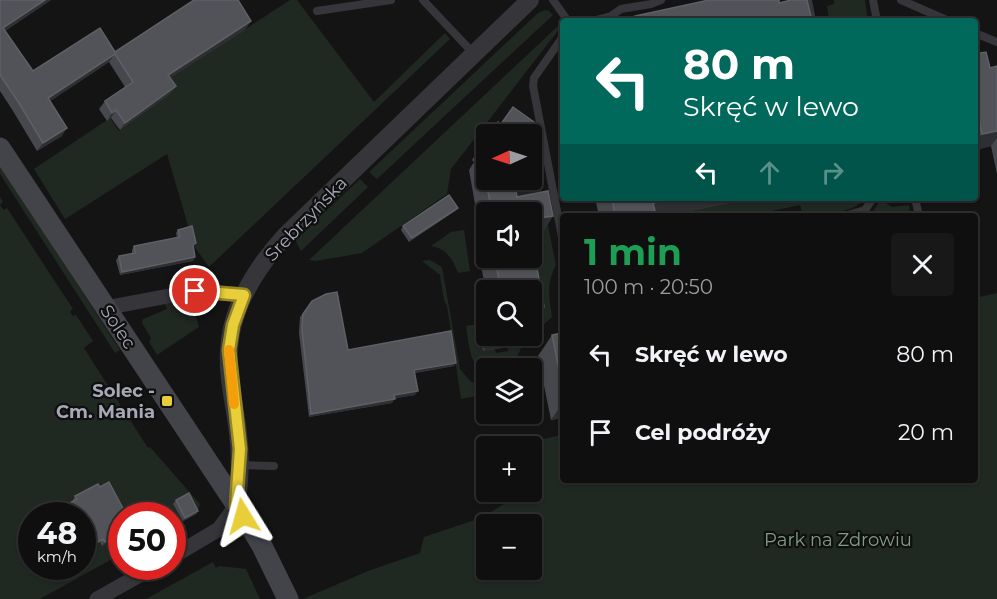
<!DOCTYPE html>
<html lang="pl">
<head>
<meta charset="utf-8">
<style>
	:root { --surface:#0f0f10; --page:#181819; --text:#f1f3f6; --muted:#9b9c9f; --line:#2f2f30 }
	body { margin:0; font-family:Montserrat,sans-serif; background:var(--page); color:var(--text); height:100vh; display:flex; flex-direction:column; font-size:22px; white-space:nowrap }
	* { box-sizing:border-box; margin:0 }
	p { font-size:20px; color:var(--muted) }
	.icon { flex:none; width:33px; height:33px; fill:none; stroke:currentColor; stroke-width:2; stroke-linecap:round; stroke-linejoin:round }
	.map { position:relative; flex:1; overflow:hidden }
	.sheet { position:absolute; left:560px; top:213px; width:418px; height:270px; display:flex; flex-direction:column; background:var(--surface); border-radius:6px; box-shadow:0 2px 4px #0004,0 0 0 2px var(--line) }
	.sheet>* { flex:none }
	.hud { position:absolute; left:560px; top:18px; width:418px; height:183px; border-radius:6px; box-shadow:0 2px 4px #0004,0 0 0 2px var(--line); background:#00695c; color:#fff; overflow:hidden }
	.needle { width:39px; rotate:267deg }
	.buttons { position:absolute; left:476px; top:124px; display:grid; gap:12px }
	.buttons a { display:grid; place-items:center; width:66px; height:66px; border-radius:6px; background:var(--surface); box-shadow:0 2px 4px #0004,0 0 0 2px var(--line); font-size:30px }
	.speed { position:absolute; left:18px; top:502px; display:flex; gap:12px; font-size:30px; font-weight:700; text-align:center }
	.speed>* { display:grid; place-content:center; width:78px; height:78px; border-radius:50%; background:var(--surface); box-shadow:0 2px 4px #0004,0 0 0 2px var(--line); line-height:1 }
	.speed small { font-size:15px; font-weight:400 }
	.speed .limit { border:9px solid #d22; background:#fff; color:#111 }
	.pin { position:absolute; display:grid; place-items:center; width:51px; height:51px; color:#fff; margin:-26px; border:3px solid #fff; border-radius:50%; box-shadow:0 2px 6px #0007 }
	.me { position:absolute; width:66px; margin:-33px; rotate:352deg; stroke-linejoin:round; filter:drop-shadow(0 0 4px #0008) }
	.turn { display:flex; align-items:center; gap:21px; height:126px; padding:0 24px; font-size:27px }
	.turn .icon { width:78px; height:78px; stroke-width:2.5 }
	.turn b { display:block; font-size:42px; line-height:51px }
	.lanes { display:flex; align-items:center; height:57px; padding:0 24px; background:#0003; justify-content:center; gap:30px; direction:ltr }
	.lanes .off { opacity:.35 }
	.round { display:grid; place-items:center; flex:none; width:63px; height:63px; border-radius:6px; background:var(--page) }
	.summary { display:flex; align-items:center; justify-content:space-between; height:102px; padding:0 24px }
	h1 { font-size:36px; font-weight:700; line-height:45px; color:#1e9e55 }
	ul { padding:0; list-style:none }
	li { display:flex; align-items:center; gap:18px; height:78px; padding:0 24px }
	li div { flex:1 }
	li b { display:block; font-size:22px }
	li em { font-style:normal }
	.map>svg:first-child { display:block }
</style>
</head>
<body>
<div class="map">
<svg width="997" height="599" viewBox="0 0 997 599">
	<rect width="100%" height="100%" fill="#141415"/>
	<path fill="#202822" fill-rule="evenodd" d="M290,0h7l77,102 71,-69 5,6 -241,228 -15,-21 -27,-92 -102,65 -31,-50 76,-51 9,13 49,-36 -5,-12z
		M834,0h31l3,21h-39l-2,-15 7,-2z
		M545,10l4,1 4,4 -176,164 -8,-7 169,-159z
		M558,26l2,2 -109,141 -4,25 -85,59 -46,8 -7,-1z
		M531,143l25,122c-10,20 -7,31 -4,52l-21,19v-102l6,-26 -28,5 -4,-33h26z
		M0,165l120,185 -5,3 -115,-179z
		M360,179l8,8 -67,64 -6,-11z
		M0,197l3,5 -3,3 4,5 3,-2 66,101 -3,3 3,4 3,-1 17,26 -9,7 64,100 2,-1 50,57 -3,10 -24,13 -1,-11h-50l-1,38 -81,45h-40zM32,516h50v51h-50z
		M753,198h112c-9,15 -46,18 -62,18l-3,-11 -52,11h-81z
		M880,198h4l1,4 7,5 17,-2 1,10 -40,1 8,-12z
		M464,230l6,41 -12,2c-6,-15 -11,-24 -27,-27l20,-14z
		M430,260l12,7 18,102 10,12 16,7v6l-25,5 -14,-93 -3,-6 -4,-25 -18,-14z
		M997,293v306h-694l65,-28 52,-18 4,-16 57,-19 23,-14 1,-12h26v-45h-32l8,-10 23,-1 13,3 19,-4v45h413v-182zM486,525h45v45h-45z
		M194,300l14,8 -14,2 5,17 -42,28 -8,-13 2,-4 -9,-15 1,-4 24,-10 -2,-5z
		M478,324l6,27 11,-2 1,4 12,-2 -1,-7 3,-8h21l-6,4 -14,29h-25v5c-17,-8 -17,-31 -20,-48z
		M213,562l3,6 3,-2 27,3 14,30h-114z"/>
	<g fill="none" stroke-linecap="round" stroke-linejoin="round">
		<path stroke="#35353a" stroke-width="8" d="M423,0l51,54
			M553,0l15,21
			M808,0l4,21
			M873,0l4,21
			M901,0l48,21
			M317,11l74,-11
			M592,21l19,-5 10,-7 30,-5 10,-4
			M975,33l22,9
			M562,38l-28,40 -1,8 29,151
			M915,198l4,18
			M844,216l21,-6 8,-12
			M240,465l34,1"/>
		<path stroke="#35353a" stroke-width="15" d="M105,308l90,-17 49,4
			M172,557l47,-28 17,-23
			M97,599l57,-32"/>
		<path stroke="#35353a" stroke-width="18" d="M236,506c4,-24 5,-49 2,-73 -3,-28 -11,-56 -9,-83 2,-43 28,-83 56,-114l245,-236"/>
		<path stroke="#43434a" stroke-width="21" d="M0,148l249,376 13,22 26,53"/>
	</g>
	<path fill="#47484d" d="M0,0h51l-46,31 28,40 82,-19 131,-23 -76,49 6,8 -6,8 -50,36 -9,-12 -4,3 -8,-12 6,-8 20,-14 -16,-25 -59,39 12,35 -25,15 -24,-40 -13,-20z
		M975,54l15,14 7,-2v108l-6,-28 -16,4z
		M486,140v40h28l3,17 31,-6 5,25 -11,17 -11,2v-22h-45v45h45v-23l13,72 -12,17h-1v-33l-45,1 -9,-48 4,-6 -12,-68 5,-8 -2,-2z
		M595,198h158l-86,18h-68z
		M458,208l-3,3 -46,31 -8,-12 2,-4z
		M178,230l15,17 2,10 -2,4 -73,14 -4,-15 3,-4 13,-2v-4l2,-4 43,-8 -1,-5z
		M312,301l36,49 108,13 -2,3 -39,7v22l-21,3 -2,5 -83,14 -10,-84 1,-16z
		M486,309v27h31l-9,11 -25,4 -5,-30z
		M562,333v85l-11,2 -13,-64 14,-21z
		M100,487l22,29v15l-2,1 1,2 -2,3 -17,9 -2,-4 -12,7 -6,-10v-23h-12l-4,-8 2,-4 6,-3 -1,-1 2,-4z
		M176,500l20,14 -13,7 -10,-17z"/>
	<path fill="#2e2f32" d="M45,0h6l-51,34 3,-6z
		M251,21l-5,8 -83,54 5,-8z
		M115,54l-6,8 -66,44 5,-8z
		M176,86l-6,8 -50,36 5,-7z
		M116,110l-5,8 -4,3 5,-8z
		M67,128l-5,8 -25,15 6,-8z
		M997,131v7l-6,8 -16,4v-6l7,-10z
		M679,198h74l-86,18h-36l22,-13z
		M458,208l-3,3 -46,31 3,-4z
		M630,213l-2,3h-13z
		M553,216l-11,17 -11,2v-16z
		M195,257l-2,4 -73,14 2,-3z
		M544,307l-12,17h-1v-14z
		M494,336h23l-9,11 -25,4z
		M456,363l-2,3 -42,7 2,-3z
		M418,391l-3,4 -23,4 2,-4z
		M395,399l-3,4 -83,14 2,-3z
		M562,404v14l-11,2z
		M198,511l-2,3 -13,7 2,-3z
		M121,534l-2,3 -17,9 3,-4z
		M103,539l-3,3 -12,7 2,-3z"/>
	<path fill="#515358" stroke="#5f6067" stroke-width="1.5" d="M0,0h45l-42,28 30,43 67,-43 15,24 79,-52h44l13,21 -83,54 8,11 -51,37 -9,-13 -4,3 -7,-12 28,-19 -18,-28 -67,44 19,30 -24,15 -24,-40 -19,-28z
		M709,0h70v3l12,-3h16l5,21h-175l-2,-5z
		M986,52l4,16 7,-2v65l-15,3 -7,-29v-51z
		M513,107l25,18 -7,10h-41l8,-13 3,2z
		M486,146v34h28l3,17 31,-6 5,25 -22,3v-6h-39l-11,-59z
		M449,195l9,13 -46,30 -9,-12z
		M612,198h67l-26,5 2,8 -24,5 -1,-3 -15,3z
		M192,226l4,17 -3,2 2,12 -73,15 -3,-16 16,-3 -1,-7 46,-9 -2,-7z
		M531,235l13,72 -13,3v-19h-30l-6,-33h36z
		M337,292l11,58 103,-19 5,32 -42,7 4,21 -24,4 1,4 -84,15 -9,-85 1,-15 9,-13 14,-7z
		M562,333v51l-10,-49z
		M109,482l18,34h-5v12l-3,2 2,4 -16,8 -2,-3 -13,7 -8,-15v-15h-8l-6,-12 9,-5 -2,-3 23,-12 2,3z
		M189,493l9,18 -13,7 -9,-18z"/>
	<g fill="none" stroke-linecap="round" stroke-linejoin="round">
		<g stroke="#978625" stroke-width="15">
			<path id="route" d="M195,291l49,4 -11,30 -4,25 11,99 -4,57 7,10"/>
		</g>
		<use href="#route" stroke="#e8ce39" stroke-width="10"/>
		<path stroke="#f59e0b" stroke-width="10" d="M229,350l5,54"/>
	</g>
	<rect fill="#e8ce39" stroke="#0f0f10" stroke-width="2" x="161" y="395" width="12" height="12" rx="3"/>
	<g text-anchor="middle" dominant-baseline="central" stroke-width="4.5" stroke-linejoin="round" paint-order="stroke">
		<g font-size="18" fill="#a6a8b5" stroke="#0f0f10">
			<text transform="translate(306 219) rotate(-46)">Srebrzyńska</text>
			<text transform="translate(118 327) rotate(56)">Solec</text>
		</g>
		<g font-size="18" font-weight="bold" fill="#a6a8b5" stroke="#0f0f10" text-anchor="end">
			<text x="155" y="391">Solec -<tspan x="155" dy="21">Cm. Mania</tspan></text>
		</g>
		<g font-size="18" fill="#7e9f86" stroke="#0f0f10">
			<text x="838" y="540">Park na Zdrowiu</text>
		</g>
	</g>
</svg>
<div class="buttons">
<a><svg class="needle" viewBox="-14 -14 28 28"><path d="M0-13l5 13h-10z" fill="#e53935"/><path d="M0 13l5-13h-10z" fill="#9b9c9f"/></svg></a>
<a><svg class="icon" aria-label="sound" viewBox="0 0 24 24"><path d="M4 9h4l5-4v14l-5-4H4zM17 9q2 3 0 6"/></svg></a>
<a><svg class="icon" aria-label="search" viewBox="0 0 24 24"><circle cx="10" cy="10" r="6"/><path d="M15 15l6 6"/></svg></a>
<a><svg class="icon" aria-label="layers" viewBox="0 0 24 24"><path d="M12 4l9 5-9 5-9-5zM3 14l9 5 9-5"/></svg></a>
<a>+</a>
<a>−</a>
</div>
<div class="speed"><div>48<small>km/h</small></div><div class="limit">50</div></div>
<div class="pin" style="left:195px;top:291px;background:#d93025"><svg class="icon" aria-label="arrive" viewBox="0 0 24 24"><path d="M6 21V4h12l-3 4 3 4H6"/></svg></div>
<svg class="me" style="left:243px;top:516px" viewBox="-20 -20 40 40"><path d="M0-17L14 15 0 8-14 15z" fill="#e8ce39" stroke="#fff" stroke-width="4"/></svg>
<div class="hud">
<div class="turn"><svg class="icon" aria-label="left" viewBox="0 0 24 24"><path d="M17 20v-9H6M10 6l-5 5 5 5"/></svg><div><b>80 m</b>Skręć w lewo</div></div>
<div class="lanes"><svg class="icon" aria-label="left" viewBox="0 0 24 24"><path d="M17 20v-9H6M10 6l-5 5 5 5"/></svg><svg class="icon off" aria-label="ahead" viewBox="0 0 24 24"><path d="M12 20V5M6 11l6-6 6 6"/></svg><svg class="icon off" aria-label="right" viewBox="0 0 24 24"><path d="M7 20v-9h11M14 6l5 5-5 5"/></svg></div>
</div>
<section class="sheet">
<div class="summary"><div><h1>1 min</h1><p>100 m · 20:50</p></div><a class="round"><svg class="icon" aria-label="close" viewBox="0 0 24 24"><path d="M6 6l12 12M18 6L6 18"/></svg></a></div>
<ul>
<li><svg class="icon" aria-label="left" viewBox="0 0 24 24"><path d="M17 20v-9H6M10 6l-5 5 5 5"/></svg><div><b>Skręć w lewo</b></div><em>80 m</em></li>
<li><svg class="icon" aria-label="arrive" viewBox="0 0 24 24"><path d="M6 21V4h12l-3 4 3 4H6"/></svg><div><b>Cel podróży</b></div><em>20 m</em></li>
</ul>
</section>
</div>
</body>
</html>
